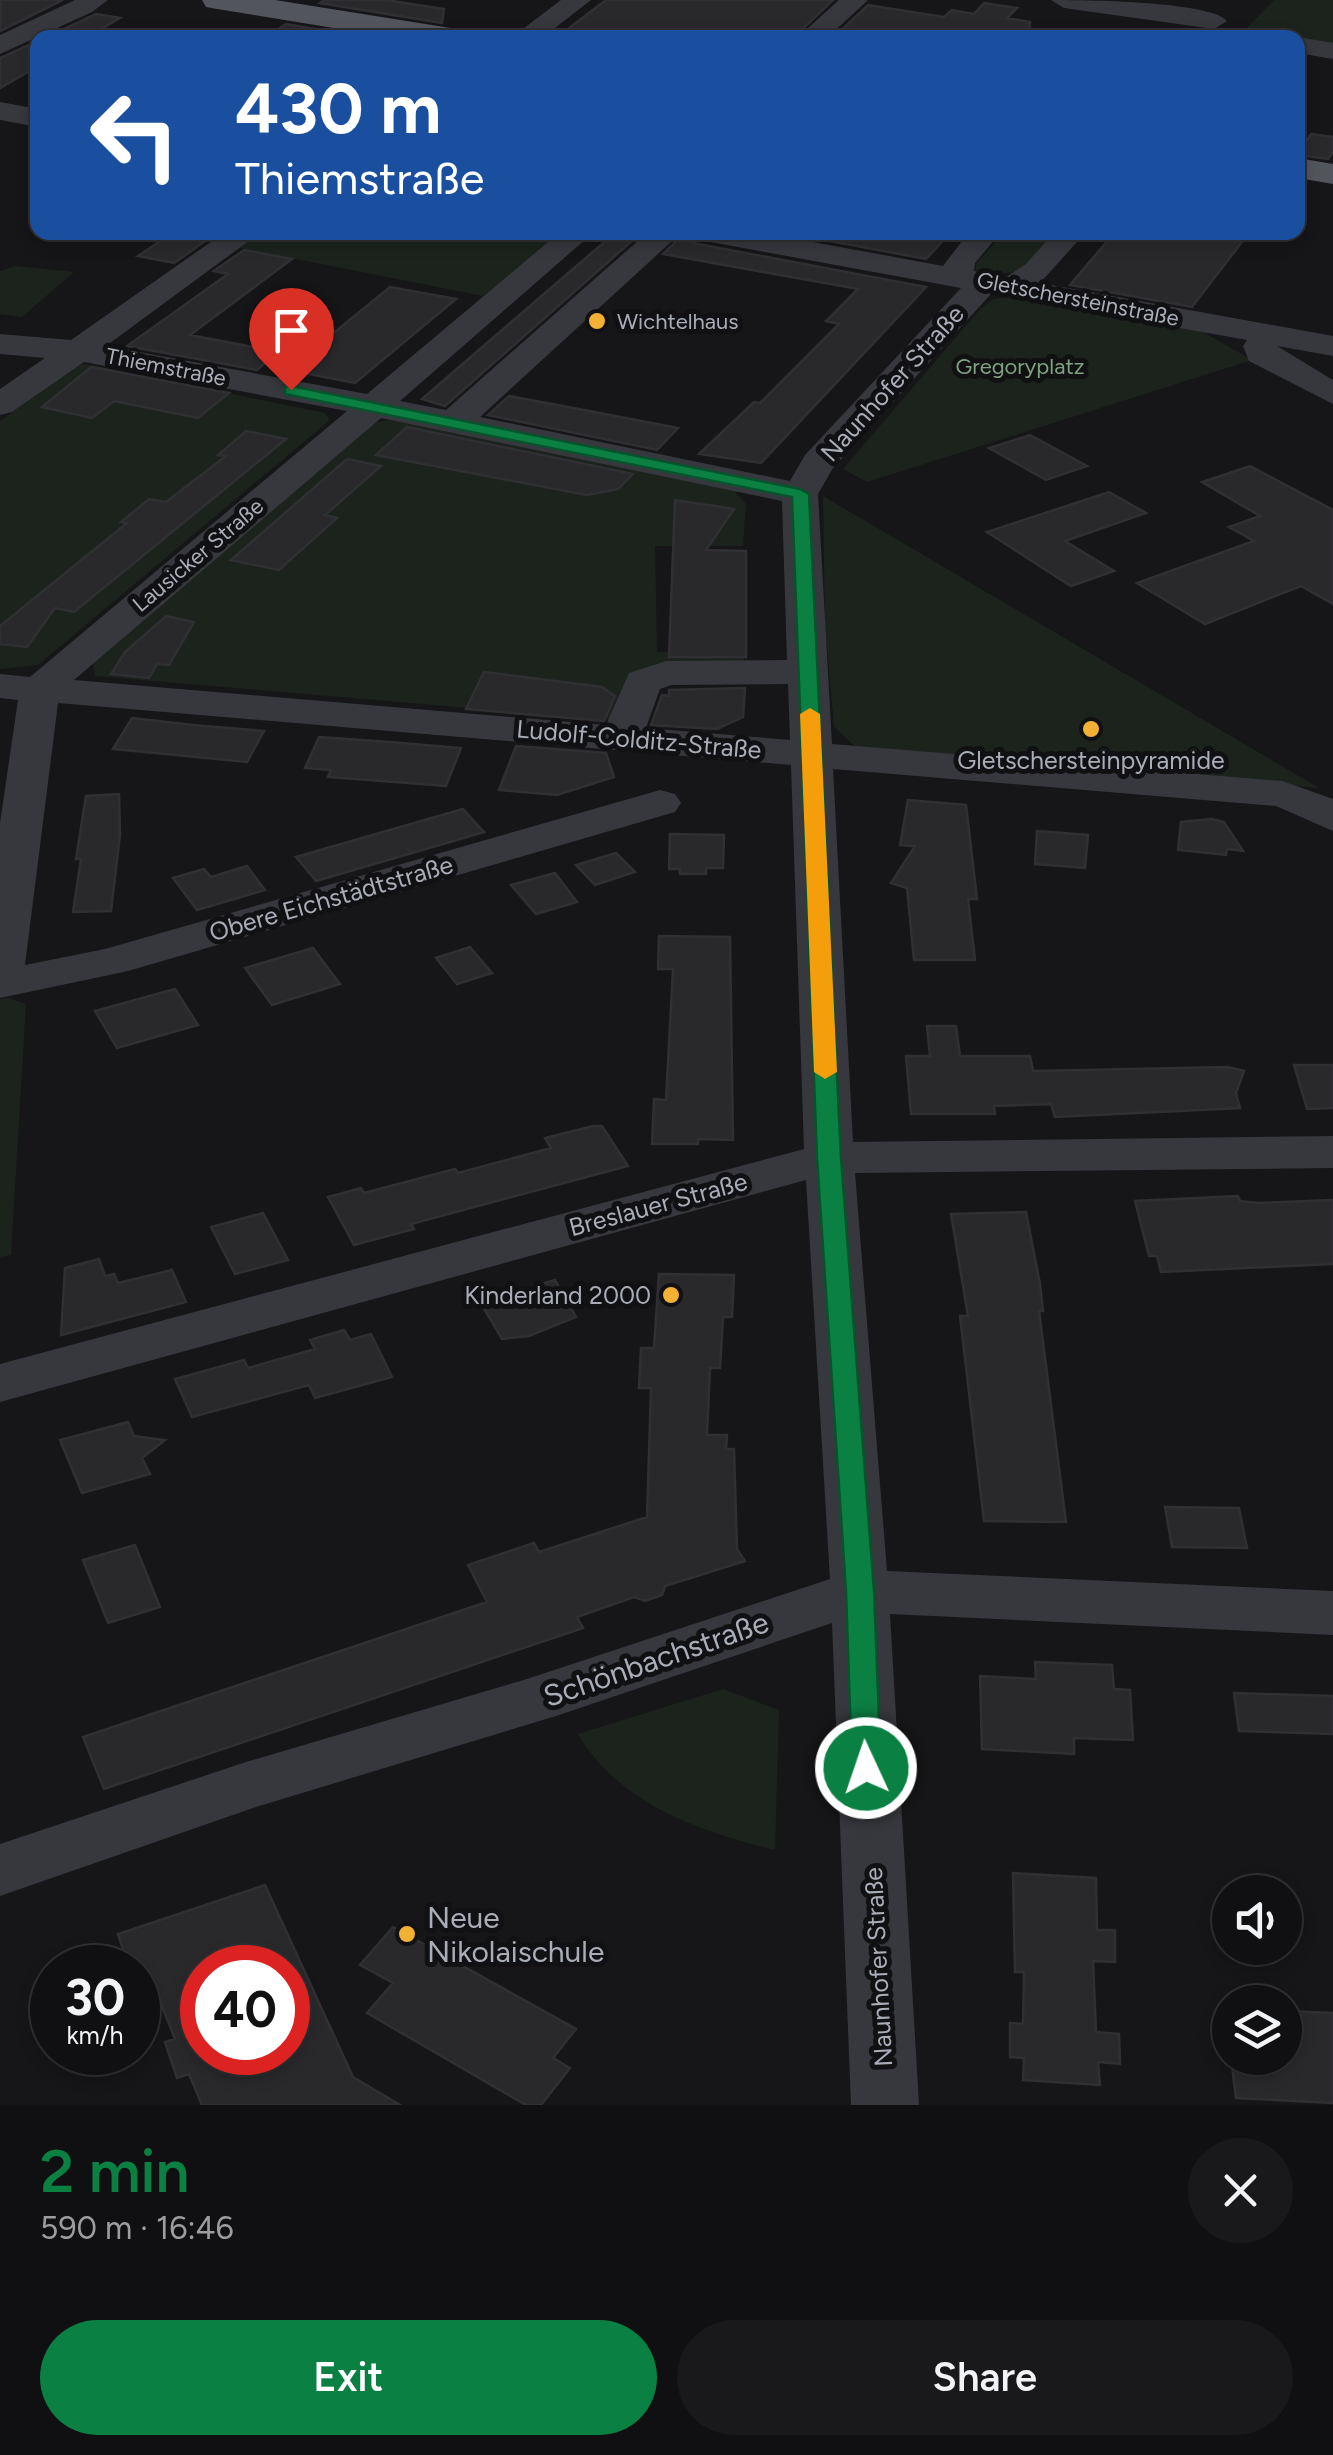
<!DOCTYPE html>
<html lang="en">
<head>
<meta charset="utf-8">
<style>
	:root { --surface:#101012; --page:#19191b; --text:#f1f3f6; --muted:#9c9d9f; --line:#303032; --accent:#0b8043 }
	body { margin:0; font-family:Figtree,sans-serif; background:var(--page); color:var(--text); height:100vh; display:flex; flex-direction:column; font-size:38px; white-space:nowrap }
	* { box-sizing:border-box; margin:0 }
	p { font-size:32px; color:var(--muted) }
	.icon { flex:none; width:55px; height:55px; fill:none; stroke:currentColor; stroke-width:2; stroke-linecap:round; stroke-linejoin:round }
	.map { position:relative; height:2105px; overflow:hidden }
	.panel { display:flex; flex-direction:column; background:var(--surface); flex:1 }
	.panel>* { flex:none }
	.banner { position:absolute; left:30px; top:30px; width:1275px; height:210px; border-radius:20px; box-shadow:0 5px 15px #0003,0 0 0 2px var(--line); background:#1a4fa0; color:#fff; overflow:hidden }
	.controls { position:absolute; left:1212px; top:1875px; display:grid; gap:20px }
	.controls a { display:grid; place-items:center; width:90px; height:90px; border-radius:50%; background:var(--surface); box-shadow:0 5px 15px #0003,0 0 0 2px var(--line); font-size:50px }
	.speed { position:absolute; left:30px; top:1945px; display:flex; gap:20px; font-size:50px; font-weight:700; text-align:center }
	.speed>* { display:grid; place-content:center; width:130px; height:130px; border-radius:50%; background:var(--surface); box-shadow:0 5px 15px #0003,0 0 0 2px var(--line); line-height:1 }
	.speed small { font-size:25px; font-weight:400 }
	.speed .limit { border:15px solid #d22; background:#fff; color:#111 }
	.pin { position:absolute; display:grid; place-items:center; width:85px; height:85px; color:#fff; margin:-102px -42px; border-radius:50% 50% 50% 0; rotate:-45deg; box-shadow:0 0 10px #0007 }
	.pin .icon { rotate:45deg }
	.me { position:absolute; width:110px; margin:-55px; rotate:357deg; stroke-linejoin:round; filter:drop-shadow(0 0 8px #0008) }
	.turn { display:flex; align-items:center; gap:35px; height:210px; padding:0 40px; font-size:45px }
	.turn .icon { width:130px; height:130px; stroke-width:2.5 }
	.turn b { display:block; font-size:70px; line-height:85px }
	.round { display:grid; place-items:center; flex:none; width:105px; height:105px; border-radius:52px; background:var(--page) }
	.head { display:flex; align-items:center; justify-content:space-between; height:170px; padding:0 40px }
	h1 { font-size:60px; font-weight:600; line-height:75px; color:var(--accent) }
	.primary-button { display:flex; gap:20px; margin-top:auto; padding:20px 40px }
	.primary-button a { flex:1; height:115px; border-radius:60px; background:var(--accent); color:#fff; font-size:40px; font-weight:600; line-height:115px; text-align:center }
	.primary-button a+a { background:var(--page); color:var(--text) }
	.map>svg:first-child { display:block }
</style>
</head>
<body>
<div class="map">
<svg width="1333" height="2105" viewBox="0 0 1333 2105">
	<rect width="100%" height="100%" fill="#161618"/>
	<path fill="#1c231d" d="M1274,0h59v47l-35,-6v-3l-56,-5z
		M262,232l300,1 -79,63 -243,-48z
		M1004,233h48c-32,38 -25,45 -77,37l2,-8z
		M15,266l59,6 -52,45 -22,-3v-43z
		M1010,297l191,34 51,29 -385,122 -24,-13 138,-161 13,-9z
		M86,364l239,49 5,7 -292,245 -38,4v-248l78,-56z
		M396,419l337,70 13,15 -3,42h-88l2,106 87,2 -1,14h-101l-20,53 -527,-45 -3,-16 280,-237z
		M823,496l496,292 -463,-41 -22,-20 -9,-102z
		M9,998l17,6 -15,251 -11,2v-258z
		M723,1689l56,21 -4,140c-74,-18 -156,-46 -197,-116z"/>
	<path fill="#29292c" stroke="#303034" stroke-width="2.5" fill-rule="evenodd" d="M1,0h62l-63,31z
		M325,0h61l58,9 -2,14 -122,-20z
		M606,0h227l-40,38h-237z
		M984,3l33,5 -10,10 23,4 -1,16h-196l35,-33 76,12 8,-7 22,4z
		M96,14l24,4 -34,20h-41z
		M286,24l83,14h-104z
		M38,41v25l-38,22v-30z
		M1311,134l22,3v15l-5,7 -30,-4z
		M616,232h26l-197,174 -23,-7z
		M686,232l7,11 233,44 -165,176 -62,-9 55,-52 6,1 79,-79 -13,-3 32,-32 -195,-35z
		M782,232l116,3 53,-3 -25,27z
		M1115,232h97l33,6 -53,69 -122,-22z
		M169,235l35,7 -30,21 -36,-7z
		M244,250l48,9 -102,76 89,17 -22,18 -130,-24 101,-72 -14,-3z
		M390,287l66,12 -101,84 -67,-13z
		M91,367l138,26 -31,25 -84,-17 -22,17 -50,-11z
		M509,396l75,14 94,18 -21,22 -169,-35z
		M407,427l226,47 -15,15 -31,6 -211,-40z
		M246,431l40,8 -212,173 -19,-4 -28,39 -27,-3v-18l127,-103 -6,-1 28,-23 17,3 60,-46 -8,-1z
		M1030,435l15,8 42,23 -41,14 -57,-32z
		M347,459l34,7 -56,49 12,3 -58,52 -48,-10z
		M1250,466l83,44v94l-32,-18 -96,38 -68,-41 117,-42 -25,-14 31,-11 -58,-34z
		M1109,492l37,21 -81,28 49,30 -43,15 -84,-54z
		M675,500l59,9 -28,41 40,1v106h-77z
		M166,616l28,6 -25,43 -12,-1 -8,14 -38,-4 14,-22z
		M484,672l118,15 13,9 -11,25 -138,-12z
		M745,688l-2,29 -26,12 -66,-4 11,-30 7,1v-6z
		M132,718l61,7 71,6 -17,31 -134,-13z
		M319,737l71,5 71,6 -15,38 -118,-9 3,-7 -26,-2z
		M516,746l90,7 8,24 -57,18 -58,-5z
		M119,794l1,41 -9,76 -38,1 8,-53h-5l10,-63z
		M908,800l58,5 11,94h-9l7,61h-61l-7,-72 -16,-5 24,-37 -15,-1z
		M463,809l21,23 -168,49 -20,-24z
		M1212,819l12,3 19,29 -16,-2 -1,6 -48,-5 3,-28z
		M1037,831l51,4 -3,33 -50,-4z
		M670,834l54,1 -1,33h-17v6h-26v-5h-11z
		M616,853l19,19 -40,13 -19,-20z
		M247,866l18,24 -68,20 -24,-32 31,-9 7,8z
		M555,873l22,29 -41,12 -25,-29z
		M659,936l71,1 3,203 -35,-1v5h-46l2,-45 12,1 7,-131h-15z
		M470,947l22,26 -35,11 -21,-26z
		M313,948l27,36 -68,21 -27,-37z
		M175,989l23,36 -81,23 -22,-37z
		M927,1026h29l4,30h70l3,15 195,-4 16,4 -8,22 4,15 -185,9 -4,-13 -57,2 1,8h-84l-5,-58h24z
		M1294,1065h39v43l-26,1z
		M593,1126h9l26,40 -217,58 3,5 -60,16 -26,-48 33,-9 3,5 91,-24 3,4 93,-25 -6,-10z
		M1238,1196l2,5 18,2 75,-3v64l-172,8 -4,-16h-8l-14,-55z
		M1026,1212l14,72 3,27h-4l27,211 -82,-1 -24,-205h8l-17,-102z
		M263,1213l25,47 -53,14 -24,-47z
		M99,1259l6,17 9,-2 4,9 54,-13 14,32 -125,33 4,-67z
		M659,1274l75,1 -2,42h-9l-3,51h-10l-3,67h20l-1,14h8l3,100 8,12 -80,25 -3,9 -17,6 -11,-4 -57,20 6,11 -479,161 -21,-52 404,-135 -19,-37 66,-22 5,9 108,-35 4,-129h-12l2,-40h13z
		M555,1280l21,37 -47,19 -27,3 -22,-37z
		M344,1330l6,10 21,-6 21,43 -77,21 -6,-13 -117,32 -17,-38 69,-19 4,8 67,-19 -5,-9z
		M128,1422l6,14 31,4 -23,18 8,16 -68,19 -22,-53z
		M1165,1507l74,1 8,40 -75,-1z
		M135,1545l25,62 -52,16 -25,-63z
		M1035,1662l77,3 2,24 16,1 3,50 -59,-2v16l-92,-5 -2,-73 56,3z
		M1234,1693l99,3v38l-94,-3z
		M1013,1873l83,5 1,52h18v32l-22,-1 3,71 23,2 1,30 -22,-2 2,23 -77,-5 1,-22 -14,-1v-34l13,1 1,-52h-9z
		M265,1885l88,192 47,28h-198l-13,-31 -12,4 -12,-36 10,-3 -19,-48 -18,6v-29h-9l-11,-34zM202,1968h86v84h-86z
		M393,1927l183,102 -23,29 17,10 -29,37h-15l-159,-92 26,-30 -33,-18z
		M1285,2011l48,2v90l-97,-5 -5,-40h54z"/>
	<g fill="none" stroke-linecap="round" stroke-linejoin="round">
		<path fill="#37383d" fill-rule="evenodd" d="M75,0h33l-16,12 -92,42v-19z
			M561,0h30l-49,38h-31z
			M839,0h29l-41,38h-30z
			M1051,0c30,0 160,1 176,21l-13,8 -150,-21z
			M1298,37l35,6v16l-35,-6z
			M0,102l38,7v18l-38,-7z
			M225,232h36l-155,114 261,48 193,-162h34l-194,169 46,9 202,-178h34l-202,185 310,64 15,-26 156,-167 -256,-47 -11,-2 -4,-7h69l184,34 26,-34h32l-26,31 -1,8 32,6 20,-13 28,-32h32l-46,51 293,53v20l-56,-10 56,34v24l-84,-43 -6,-15 4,-6 -256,-46 -158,174 -15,26 14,250 450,37 51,18v32l-57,-25 -443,-37 20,373 480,-6v32l-478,5 32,398 446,20v44l-443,-21 29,491h-68l-19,-482 -276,93 -300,91 -256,89v-52l246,-82 281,-83 303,-100 -24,-399 -806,222v-38l804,-215 -13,-384 -733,-62 -33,262 80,-16 555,-159 15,4 6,9 -6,9 -547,159 -128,27v-175l18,-123 -18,-2v-24l30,3 317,-266 -263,-49 -72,50 -12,3v-26l45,-31 -45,-4v-20l71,6zM381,418l401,83 5,159 -121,1 -37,12 -23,52 -532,-45zM788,684l2,56 -144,-12 14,-39 11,-4z"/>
		<path fill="#53555c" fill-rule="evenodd" d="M202,0h73l182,29 11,2 4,7h-77l-178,-29 -11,-2z
			M1298,158l35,6v20l-35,-6z"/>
	</g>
	<path fill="#0b8043" stroke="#07532c" stroke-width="2.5" d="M291,386l509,103 9,5 32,664 33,433 7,177 -4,8 -11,4 -10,-4 -4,-8 -6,-177 -29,-433 -25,-661 -507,-103v-7z"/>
	<path fill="#f59e0b" d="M810,708l10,6 17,358 -12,7 -11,-7 -14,-358z"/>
	<g fill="#f2b134" stroke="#111113" stroke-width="4">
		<circle cx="597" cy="321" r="10"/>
		<circle cx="1091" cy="729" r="10"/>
		<circle cx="671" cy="1295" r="10"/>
		<circle cx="407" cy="1934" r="10"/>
	</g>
	<g text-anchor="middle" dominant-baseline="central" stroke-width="10" stroke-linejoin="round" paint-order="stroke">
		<g font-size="22" fill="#a8adb8" stroke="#111113">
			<text transform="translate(1078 299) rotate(11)">Gletschersteinstraße</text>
			<text transform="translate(166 367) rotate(11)">Thiemstraße</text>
			<text transform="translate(198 555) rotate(-40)">Lausicker Straße</text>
		</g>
		<g font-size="22" fill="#a8adb8" stroke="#111113" text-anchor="start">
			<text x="617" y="321">Wichtelhaus</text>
		</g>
		<g font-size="22" fill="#7fa381" stroke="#111113">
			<text x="1020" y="366">Gregoryplatz</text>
		</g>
		<g font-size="25" fill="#a8adb8" stroke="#111113">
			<text transform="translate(892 383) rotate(-48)">Naunhofer Straße</text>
			<text transform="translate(639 739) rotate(5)">Ludolf-Colditz-Straße</text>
			<text transform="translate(331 898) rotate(-16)">Obere Eichstädtstraße</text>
			<text transform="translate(658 1204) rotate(-15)">Breslauer Straße</text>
			<text transform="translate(878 1967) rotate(-93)">Naunhofer Straße</text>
		</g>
		<g font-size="25" fill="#a8adb8" stroke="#111113">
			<text x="1091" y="760">Gletschersteinpyramide</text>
			<text x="651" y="1295" text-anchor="end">Kinderland 2000</text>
		</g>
		<g font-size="30" fill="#a8adb8" stroke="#111113">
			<text transform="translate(656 1659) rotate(-19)">Schönbachstraße</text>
		</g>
		<g font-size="30" fill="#a8adb8" stroke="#111113" text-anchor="start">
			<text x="427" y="1917">Neue<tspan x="427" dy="34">Nikolaischule</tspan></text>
		</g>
	</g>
</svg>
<div class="controls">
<a><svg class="icon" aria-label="sound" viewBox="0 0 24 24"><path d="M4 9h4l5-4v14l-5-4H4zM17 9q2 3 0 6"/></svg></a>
<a><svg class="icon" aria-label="layers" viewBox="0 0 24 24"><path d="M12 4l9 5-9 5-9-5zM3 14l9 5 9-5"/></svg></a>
</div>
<div class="speed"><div>30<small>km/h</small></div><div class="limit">40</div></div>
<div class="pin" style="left:291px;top:390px;background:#d93025"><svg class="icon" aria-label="arrive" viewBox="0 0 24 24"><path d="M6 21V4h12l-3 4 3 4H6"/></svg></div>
<svg class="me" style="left:866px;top:1768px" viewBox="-20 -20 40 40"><circle r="17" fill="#0b8043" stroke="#fff" stroke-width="3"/><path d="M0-11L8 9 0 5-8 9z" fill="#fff"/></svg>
<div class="banner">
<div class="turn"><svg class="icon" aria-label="left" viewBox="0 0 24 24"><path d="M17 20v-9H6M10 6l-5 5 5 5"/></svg><div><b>430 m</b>Thiemstraße</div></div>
</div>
</div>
<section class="panel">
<div class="head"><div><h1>2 min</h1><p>590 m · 16:46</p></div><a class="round"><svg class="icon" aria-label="close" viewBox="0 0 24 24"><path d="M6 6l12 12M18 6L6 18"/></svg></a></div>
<div class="primary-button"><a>Exit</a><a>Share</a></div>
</section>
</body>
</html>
